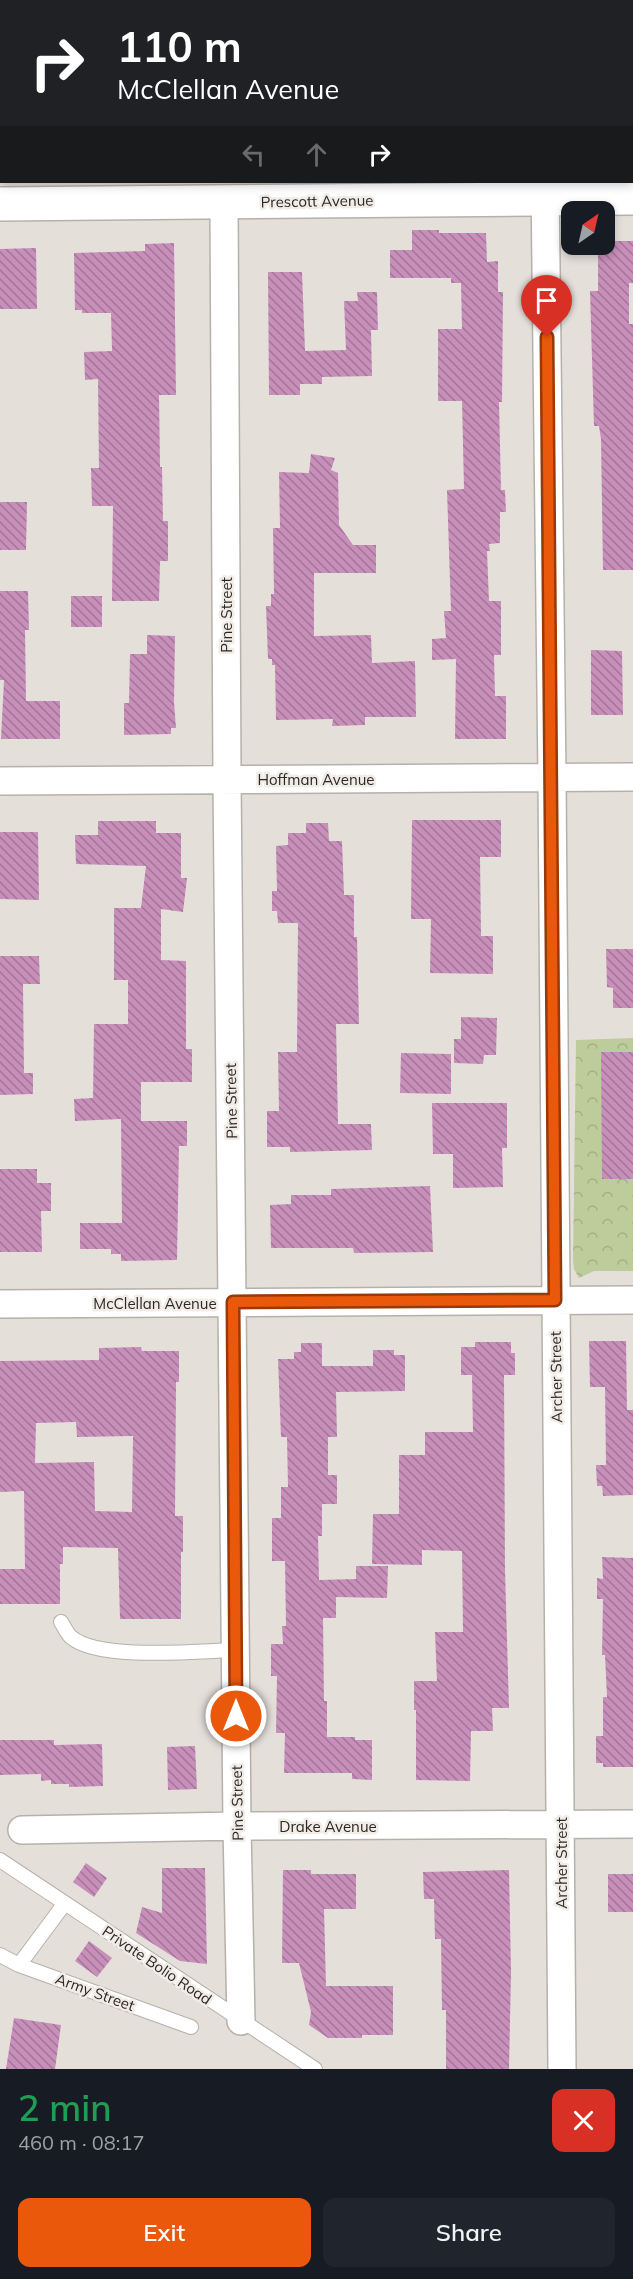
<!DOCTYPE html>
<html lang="en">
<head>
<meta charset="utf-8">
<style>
	:root { --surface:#171b24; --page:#20242c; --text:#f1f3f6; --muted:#9ea1a6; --accent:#ea580c }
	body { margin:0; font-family:Mulish,sans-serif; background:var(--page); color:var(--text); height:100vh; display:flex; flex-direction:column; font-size:22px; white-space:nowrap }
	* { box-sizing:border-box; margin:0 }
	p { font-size:20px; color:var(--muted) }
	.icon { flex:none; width:33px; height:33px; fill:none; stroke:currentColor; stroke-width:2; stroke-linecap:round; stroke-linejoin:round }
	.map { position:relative; height:2069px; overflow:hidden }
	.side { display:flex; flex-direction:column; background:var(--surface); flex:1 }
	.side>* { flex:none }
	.top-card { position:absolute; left:0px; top:0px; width:633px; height:183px; box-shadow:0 3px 9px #0003; background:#202124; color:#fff; overflow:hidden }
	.needle { width:39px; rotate:34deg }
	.fabs { position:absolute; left:561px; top:201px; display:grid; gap:12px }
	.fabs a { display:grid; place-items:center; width:54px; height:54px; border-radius:12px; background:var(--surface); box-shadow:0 3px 9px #0003; font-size:30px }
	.pin { position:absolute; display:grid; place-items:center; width:51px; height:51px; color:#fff; margin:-62px -26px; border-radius:50% 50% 50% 0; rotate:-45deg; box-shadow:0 0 6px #0007 }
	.pin .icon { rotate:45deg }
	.me { position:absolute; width:66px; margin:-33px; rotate:0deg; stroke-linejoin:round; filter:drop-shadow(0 0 4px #0008) }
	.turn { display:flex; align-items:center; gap:21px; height:126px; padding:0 18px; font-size:27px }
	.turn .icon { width:78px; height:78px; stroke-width:2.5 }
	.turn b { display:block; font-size:42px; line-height:51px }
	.lanes { display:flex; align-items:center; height:57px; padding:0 18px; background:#0003; justify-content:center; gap:30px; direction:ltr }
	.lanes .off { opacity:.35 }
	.round { display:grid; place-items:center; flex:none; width:63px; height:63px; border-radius:12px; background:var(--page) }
	.head { display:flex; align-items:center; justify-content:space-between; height:102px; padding:0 18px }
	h1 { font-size:36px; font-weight:600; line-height:45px; color:#1e9e55 }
	.primary-button { display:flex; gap:12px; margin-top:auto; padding:12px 18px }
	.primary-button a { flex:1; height:69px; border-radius:12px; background:var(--accent); color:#fff; font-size:24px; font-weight:600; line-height:69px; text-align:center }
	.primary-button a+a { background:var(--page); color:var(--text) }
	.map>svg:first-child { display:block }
</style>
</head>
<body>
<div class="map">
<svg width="633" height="2069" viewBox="0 0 633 2069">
	<defs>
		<pattern id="forest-crowns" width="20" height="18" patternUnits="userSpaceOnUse" patternTransform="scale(1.5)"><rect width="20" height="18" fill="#bdcc9b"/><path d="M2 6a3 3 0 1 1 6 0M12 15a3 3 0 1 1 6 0" fill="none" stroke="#a3af85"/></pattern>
		<pattern id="building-back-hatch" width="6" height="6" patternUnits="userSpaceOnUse" patternTransform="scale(1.5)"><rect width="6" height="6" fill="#c88fbb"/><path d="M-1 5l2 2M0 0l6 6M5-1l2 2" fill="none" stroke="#a37598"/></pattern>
	</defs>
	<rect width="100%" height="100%" fill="#e5dfda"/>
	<path fill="url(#forest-crowns)" d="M633,1038v233h-39l-15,7 -5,-9 -1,-8 3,-221z"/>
	<path fill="url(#building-back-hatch)" fill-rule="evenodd" d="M412,230h27v3h47l1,29 11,-1v31h5l-1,110h-3l2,88h4l1,22h-6v31l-11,1 1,7h-3l2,50h12v54h-7l1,41h11v43h-51l1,-80 -24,1v-21l14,-1 -2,-27h7l-4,-121 17,-1 -2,-88h-24v-72h24l-1,-46h-10v-5h-61v-28h22z
		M604,241h29v42h-4v41h4v246h-30l-2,-131 -2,-13h-5l-4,-135h8v-47h6z
		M174,243l2,152h-17l1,72h2l1,54h5v40h-8l-1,40h-47l1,-95h-21l-1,-38h8l-1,-89 -13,1 -1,-28 28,-1 -1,-38h-29v-3h-7l-1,-57 71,-2v-7z
		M36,248l1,61h-37v-60z
		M268,272h34l3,79 41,-1 -2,-49h14l-1,-9h20l1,38h-7l1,46 -50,1v7h-22v11h-31z
		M311,454l24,4 -4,12 7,3 1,52 14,20h23v28h-62v63l57,-1 1,28 43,-2 1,56h-51v8l-33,1 1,-7 -57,1 -1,-55h-3v-6h-4l-2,-53h5v-12h3l-1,-66h7l-1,-56 30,1z
		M0,502h27l-1,48h-26z
		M0,591h28l1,39h-4l1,71h34v38h-59l3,-59h-4z
		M71,596h31v31h-31z
		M147,635l28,1 -1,66 2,26h-5v6l-47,1v-32h5l1,-49h17z
		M591,650l31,1 1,64h-32z
		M412,820h89v37h-21l1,79h12v38l-63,-1 1,-54h-20z
		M98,821h58v12h25v45h6l-4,34 -22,-3v51l25,1v88h6v33h-51v39h46v25h-8l-2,114 -56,1v-7h-10v-5h-31v-26h42l-1,-104 -46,2 -1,-22 19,-1 1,-74h34v-44h-14v-72h27l5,-42 -70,-2 -1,-29h23z
		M306,823h22l1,18h13l2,54h10v42h3l2,87h-23l2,100h33l1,26 -82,2v-5h-23v-36h12l-1,-59h19l1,-129h-20l-1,-12h-5v-20h5l-1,-45 12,-1v-12h18z
		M0,832h38l1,68 -39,-1z
		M606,949h27v59h-20v-20l-6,-1z
		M0,956h39l1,28h-17l1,89h9v21l-33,1z
		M461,1017l36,1 -1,37h-12l-1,9 -29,-1v-24h7z
		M601,1052h32v127h-31z
		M401,1053l50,1v40l-51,-1z
		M432,1103h75v45h-5l1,39 -50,1v-34h-20z
		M0,1169h37v14h14v28h-10l1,41h-42z
		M430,1186l3,66 -79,1 -1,-5h-82l-1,-43 21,-1v-9h40v-6z
		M589,1341h37l1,69h6v85l-30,1 -1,-10h-5l-1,-21h10l-1,-78h-15z
		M475,1342h36v11h4v22h-11l1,195 4,138h-17l1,23h-22l-1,50 -54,-1v-70h-2v-29h23l-2,-49h28l-1,-81 -40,-1v15l-50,-1 1,-50h26v-59h26v-23h48l-1,-57h-11v-28h14z
		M301,1343h21v23h51v-16h21v5h11v36l-69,1 1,45h-9v38h9v29h-15v32h-4l1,44 37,-1v-13h32l-1,32 -51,-1v21h-13l1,83h3v36h28v3h17v40l-20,-1v-6h-68l1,-40h-9l1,-57h-6v-32h12l-1,-18h4l-1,-65h-13v-43h9v-31h7l-1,-50h-6l-3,-78h16v-7h7z
		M141,1347l1,4h37v31h-3l-1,134h8v36h-2v67h-61l-2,-71 -55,-1v17h-3v40h-60v-35h25l-1,-78 -24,1v-131l99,-1v-12zM76,1422l1,15 56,-1 -1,76 -37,-1 -1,-49 -59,1 1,-40z
		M602,1557l31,1v209h-30v-4h-7v-27h7v-39h4l-2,-42h-3l1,-56h-6v-21l6,1z
		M0,1740h54v5l48,-1 1,42 -34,1v-3h-18v-4l-10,1v-7l-41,1z
		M195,1746l2,43 -29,1 -1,-43z
		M86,1863l21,15 -13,19 -21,-15z
		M162,1868h43l2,96 -27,-3 -44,-28 6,-26 20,6z
		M283,1870h28v4h45v35h-32l2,77h67v49h-31v3h-34l-19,-13 2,-13 -12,-49h-17z
		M509,1870l2,102 -2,97h-63v-59h-4l-1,-71h-6l-1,-40h-10l-1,-27z
		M608,1874h25v38h-25z
		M89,1941l23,17 -15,19 -22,-16z
		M14,2018l47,7 -6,44h-49z"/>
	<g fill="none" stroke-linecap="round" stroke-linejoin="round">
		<g stroke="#b6b0ab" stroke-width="16">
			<path id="service" d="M61,1622c3,4 6,12 10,15 27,24 128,14 165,13
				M0,1860l315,209
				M0,1955l19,10 172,62
				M19,1965l46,-62"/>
		</g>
		<g stroke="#b6b0ab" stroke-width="30">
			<path id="minor" d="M544,0v2
				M545,182l7,596 10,1291
				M224,202l3,577 10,1047 4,195
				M0,781l633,-4
				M0,1304l633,-4
				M22,1830l215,-4 396,-2"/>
		</g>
		<g stroke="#b6b0ab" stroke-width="36">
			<path id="tertiary" d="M223,0v2
				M0,204l633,-6"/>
		</g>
		<use href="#service" stroke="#fff" stroke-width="14"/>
		<use href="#minor" stroke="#fff" stroke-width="27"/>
		<use href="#tertiary" stroke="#fff" stroke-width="33"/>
	</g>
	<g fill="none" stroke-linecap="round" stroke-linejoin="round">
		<g stroke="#983908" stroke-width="15">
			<path id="route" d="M236,1716l-3,-414 322,-2 -8,-963"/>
		</g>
		<use href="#route" stroke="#ea580c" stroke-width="10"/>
	</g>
	<g text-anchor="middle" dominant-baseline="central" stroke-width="5" stroke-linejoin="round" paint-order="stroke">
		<g font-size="15" fill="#2a2826" stroke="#f2ece7">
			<text transform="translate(317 201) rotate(-1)">Prescott Avenue</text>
			<text transform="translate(226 615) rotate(-90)">Pine Street</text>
			<text x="316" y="779">Hoffman Avenue</text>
			<text transform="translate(231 1101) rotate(-91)">Pine Street</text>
			<text x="155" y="1303">McClellan Avenue</text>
			<text transform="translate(556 1377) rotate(-91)">Archer Street</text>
			<text transform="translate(237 1803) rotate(-91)">Pine Street</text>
			<text x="328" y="1826">Drake Avenue</text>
			<text transform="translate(561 1863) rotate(-90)">Archer Street</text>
			<text transform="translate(157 1965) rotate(34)">Private Bolio Road</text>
			<text transform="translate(95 1992) rotate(20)">Army Street</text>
		</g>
	</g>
</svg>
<div class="fabs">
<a><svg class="needle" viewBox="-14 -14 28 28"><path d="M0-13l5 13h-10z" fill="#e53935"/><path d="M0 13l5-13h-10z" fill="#9ea1a6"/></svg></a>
</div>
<div class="pin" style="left:547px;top:337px;background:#d93025"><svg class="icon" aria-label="arrive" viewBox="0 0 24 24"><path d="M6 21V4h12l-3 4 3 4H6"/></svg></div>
<svg class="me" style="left:236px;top:1716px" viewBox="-20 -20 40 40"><circle r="17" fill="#ea580c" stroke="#fff" stroke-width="3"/><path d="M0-11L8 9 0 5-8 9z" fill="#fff"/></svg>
<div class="top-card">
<div class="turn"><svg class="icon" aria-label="right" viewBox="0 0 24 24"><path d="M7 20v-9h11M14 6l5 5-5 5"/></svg><div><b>110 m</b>McClellan Avenue</div></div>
<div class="lanes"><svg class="icon off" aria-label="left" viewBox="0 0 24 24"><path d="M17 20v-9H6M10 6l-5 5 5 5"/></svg><svg class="icon off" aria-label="ahead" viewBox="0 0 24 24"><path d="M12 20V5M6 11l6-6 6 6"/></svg><svg class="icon" aria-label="right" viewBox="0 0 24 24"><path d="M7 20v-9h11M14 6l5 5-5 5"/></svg></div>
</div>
</div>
<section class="side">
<div class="head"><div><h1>2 min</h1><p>460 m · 08:17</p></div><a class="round" style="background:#d93025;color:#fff"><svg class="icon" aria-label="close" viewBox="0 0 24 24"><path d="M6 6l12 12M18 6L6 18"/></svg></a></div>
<div class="primary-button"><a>Exit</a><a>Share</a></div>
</section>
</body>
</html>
